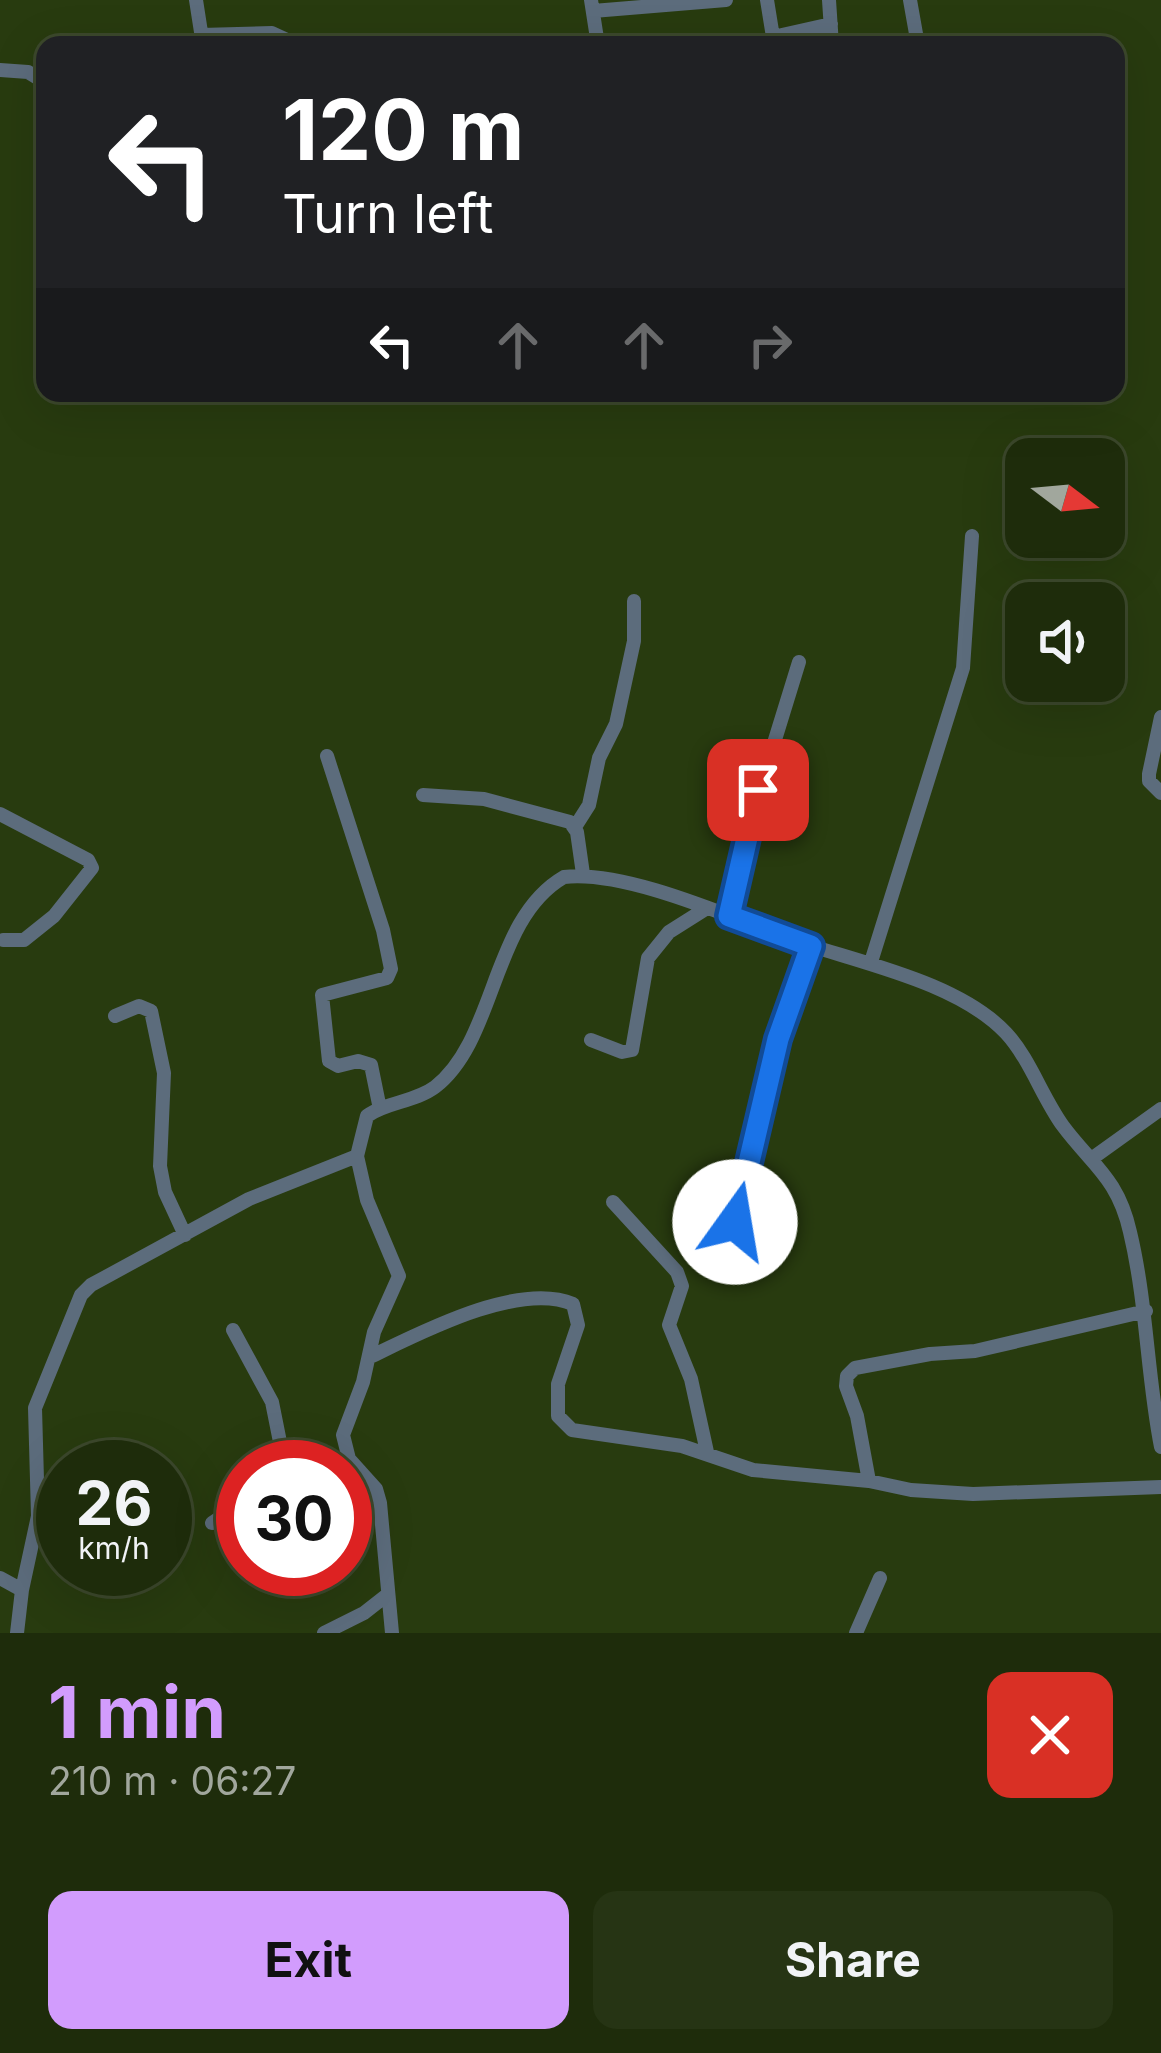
<!DOCTYPE html>
<html lang="en">
<head>
<meta charset="utf-8">
<style>
	:root { --surface:#1e2c0b; --page:#263414; --text:#f1f3f6; --muted:#a1a79d; --line:#3c482c; --accent:#d29cfd }
	body { margin:0; font-family:Inter,sans-serif; background:var(--page); color:var(--text); height:100vh; display:flex; flex-direction:column; font-size:45px; white-space:nowrap }
	* { box-sizing:border-box; margin:0 }
	p { font-size:39px; color:var(--muted) }
	.icon { flex:none; width:66px; height:66px; fill:none; stroke:currentColor; stroke-width:2; stroke-linecap:round; stroke-linejoin:round }
	.map { position:relative; height:1633px; overflow:hidden }
	.panel { display:flex; flex-direction:column; background:var(--surface); flex:1 }
	.panel>* { flex:none }
	.hud { position:absolute; left:36px; top:36px; width:1089px; height:366px; border-radius:24px; box-shadow:0 12px 48px #0002,0 0 0 3px var(--line); background:#202124; color:#fff; overflow:hidden }
	.needle { width:78px; rotate:106deg }
	.tools { position:absolute; left:1005px; top:438px; display:grid; gap:24px }
	.tools a { display:grid; place-items:center; width:120px; height:120px; border-radius:24px; background:var(--surface); box-shadow:0 12px 48px #0002,0 0 0 3px var(--line); font-size:60px }
	.speed { position:absolute; left:36px; top:1440px; display:flex; gap:24px; font-size:60px; font-weight:700; text-align:center }
	.speed>* { display:grid; place-content:center; width:156px; height:156px; border-radius:50%; background:var(--surface); box-shadow:0 12px 48px #0002,0 0 0 3px var(--line); line-height:1 }
	.speed small { font-size:30px; font-weight:400 }
	.speed .limit { border:18px solid #d22; background:#fff; color:#111 }
	.pin { position:absolute; display:grid; place-items:center; width:102px; height:102px; color:#fff; margin:-51px; border-radius:24px; box-shadow:0 6px 18px #0006 }
	.me { position:absolute; width:132px; margin:-66px; rotate:13deg; stroke-linejoin:round; filter:drop-shadow(0 0 9px #0008) }
	.turn { display:flex; align-items:center; gap:42px; height:252px; padding:0 48px; font-size:54px }
	.turn .icon { width:156px; height:156px; stroke-width:2.5 }
	.turn b { display:block; font-size:84px; line-height:102px }
	.lanes { display:flex; align-items:center; height:114px; padding:0 48px; background:#0003; justify-content:center; gap:60px; direction:ltr }
	.lanes .off { opacity:.35 }
	.round { display:grid; place-items:center; flex:none; width:126px; height:126px; border-radius:24px; background:var(--page) }
	.headline { display:flex; align-items:center; justify-content:space-between; height:204px; padding:0 48px }
	h1 { font-size:72px; font-weight:700; line-height:90px; color:var(--accent) }
	.button { display:flex; gap:24px; margin-top:auto; padding:24px 48px }
	.button a { flex:1; height:138px; border-radius:24px; background:var(--accent); color:#111; font-size:48px; font-weight:700; line-height:138px; text-align:center }
	.button a+a { background:var(--page); color:var(--text) }
	.map>svg:first-child { display:block }
</style>
</head>
<body>
<div class="map">
<svg width="1161" height="1633" viewBox="0 0 1161 1633">
	<rect width="100%" height="100%" fill="#283b0f"/>
	<g fill="none" stroke-linecap="round" stroke-linejoin="round">
		<path stroke="#5c6c7c" stroke-width="14" d="M196,0l7,45
			M591,0l7,45
			M767,0l6,37 58,-13
			M829,0l3,45
			M910,0l8,45
			M593,11l133,-11
			M201,35l71,-2 26,12
			M0,70l28,2 13,8 4,79
			M1161,717l-12,57v7l12,12
			M327,756l56,174 8,39 -4,9 -65,17 7,66 9,5 20,-5 13,4 9,44
			M423,795l61,4 86,23 7,10 6,42
			M0,814l88,46 4,8 -38,48 -30,24h-21
			M575,827l14,-22 10,-47 17,-34 18,-83v-40
			M729,915l16,-78 54,-175
			M871,962l92,-294 9,-132
			M115,1016l24,-10 12,5 13,62 -4,93 5,26 20,43
			M591,1040l31,12 10,-2 16,-92 21,-26 38,-24
			M357,1156l10,44 32,76 -25,56 -11,50 -20,53 6,24 27,30 4,14 12,130
			M1094,1157l67,-48
			M613,1202l64,70 5,14 -13,39 22,54 16,73
			M727,1275l1,-27 50,-209 33,-93
			M233,1330l39,72 13,65
			M370,1357c50,-24 148,-76 203,-53l5,21 -20,59v32l14,14 110,16 71,24 116,11 42,9 62,4 188,-7
			M869,1481l-12,-65 -11,-30 1,-10 8,-8 75,-14 45,-3 171,-40
			M212,1523l31,-21
			M0,1578l22,12
			M17,1633l5,-43 16,-74 -3,-108 46,-113 10,-10 158,-86 108,-43 10,-40c19,-14 48,-14 68,-29 62,-48 56,-168 129,-210 60,-7 161,38 218,59 67,25 173,43 224,97 24,26 36,64 57,93 29,39 55,52 67,106 17,71 17,144 31,215
			M324,1633l40,-20 23,-18
			M856,1633l24,-55"/>
	</g>
	<g fill="none" stroke-linecap="round" stroke-linejoin="round">
		<g stroke="#114b97" stroke-width="30">
			<path id="route" d="M735,1222l43,-183 33,-93 -82,-30 29,-126"/>
		</g>
		<use href="#route" stroke="#1a73e8" stroke-width="21"/>
	</g>
</svg>
<div class="tools">
<a><svg class="needle" viewBox="-14 -14 28 28"><path d="M0-13l5 13h-10z" fill="#e53935"/><path d="M0 13l5-13h-10z" fill="#a1a79d"/></svg></a>
<a><svg class="icon" aria-label="sound" viewBox="0 0 24 24"><path d="M4 9h4l5-4v14l-5-4H4zM17 9q2 3 0 6"/></svg></a>
</div>
<div class="speed"><div>26<small>km/h</small></div><div class="limit">30</div></div>
<div class="pin" style="left:758px;top:790px;background:#d93025"><svg class="icon" aria-label="arrive" viewBox="0 0 24 24"><path d="M6 21V4h12l-3 4 3 4H6"/></svg></div>
<svg class="me" style="left:735px;top:1222px" viewBox="-20 -20 40 40"><circle r="19" fill="#fff"/><path d="M0-13L10 11 0 6-10 11z" fill="#1a73e8"/></svg>
<div class="hud">
<div class="turn"><svg class="icon" aria-label="left" viewBox="0 0 24 24"><path d="M17 20v-9H6M10 6l-5 5 5 5"/></svg><div><b>120 m</b>Turn left</div></div>
<div class="lanes"><svg class="icon" aria-label="left" viewBox="0 0 24 24"><path d="M17 20v-9H6M10 6l-5 5 5 5"/></svg><svg class="icon off" aria-label="ahead" viewBox="0 0 24 24"><path d="M12 20V5M6 11l6-6 6 6"/></svg><svg class="icon off" aria-label="ahead" viewBox="0 0 24 24"><path d="M12 20V5M6 11l6-6 6 6"/></svg><svg class="icon off" aria-label="right" viewBox="0 0 24 24"><path d="M7 20v-9h11M14 6l5 5-5 5"/></svg></div>
</div>
</div>
<section class="panel">
<div class="headline"><div><h1>1 min</h1><p>210 m · 06:27</p></div><a class="round" style="background:#d93025;color:#fff"><svg class="icon" aria-label="close" viewBox="0 0 24 24"><path d="M6 6l12 12M18 6L6 18"/></svg></a></div>
<div class="button"><a>Exit</a><a>Share</a></div>
</section>
</body>
</html>
